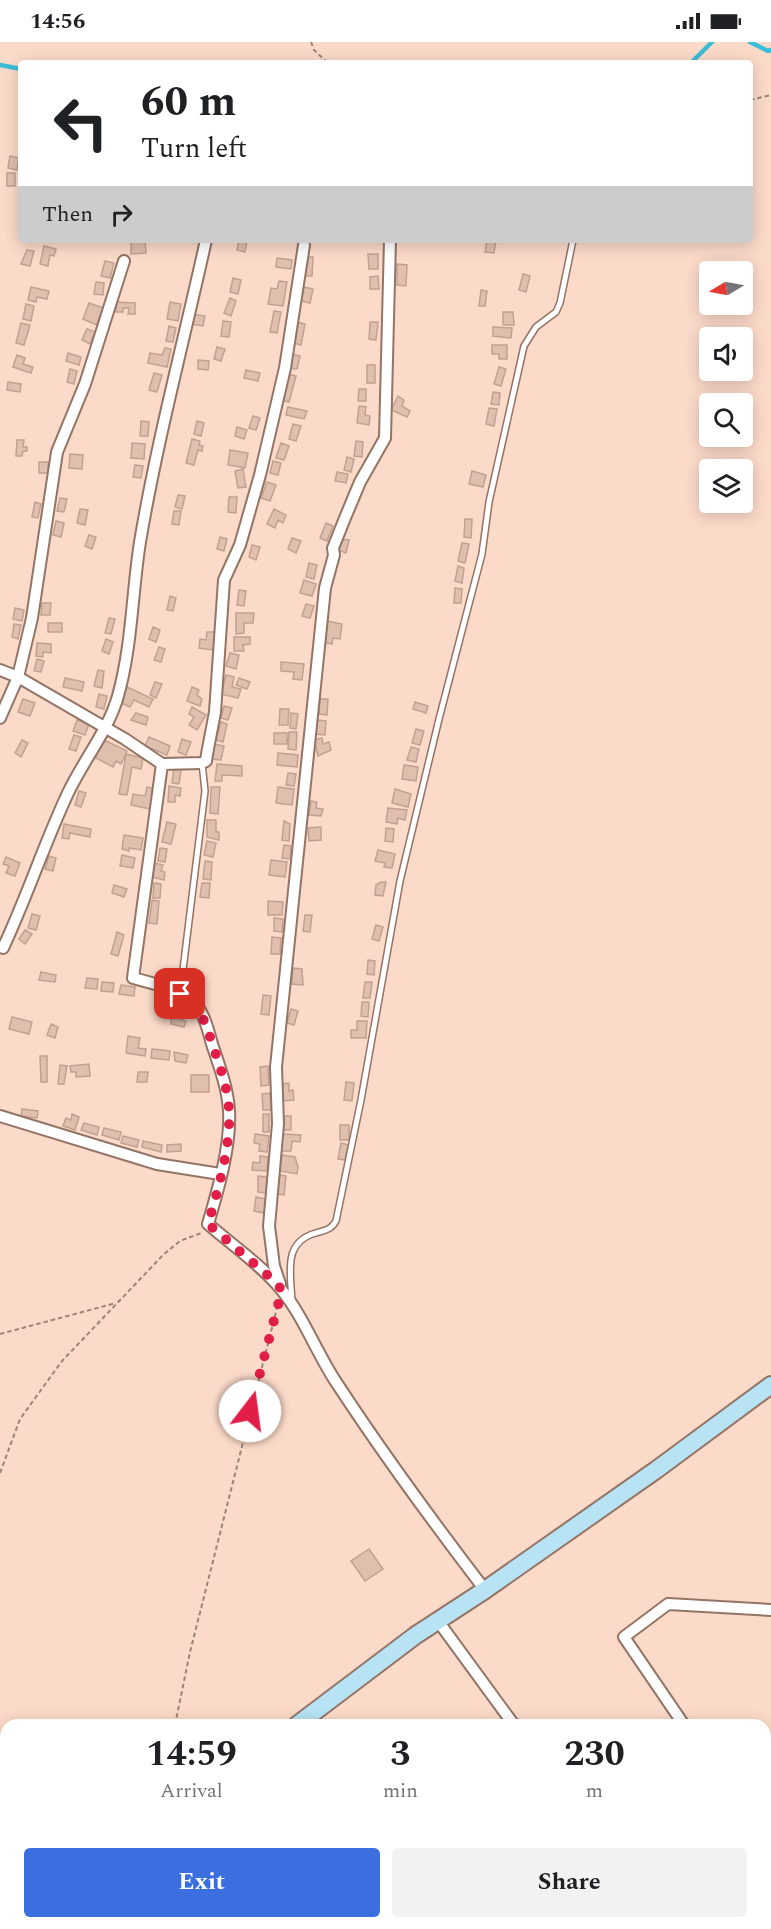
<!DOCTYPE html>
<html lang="en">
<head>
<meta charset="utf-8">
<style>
	:root { --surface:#fff; --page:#f2f2f2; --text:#202124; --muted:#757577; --accent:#3b6ede }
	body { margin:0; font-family:Spectral,serif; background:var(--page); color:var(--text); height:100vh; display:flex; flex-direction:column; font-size:22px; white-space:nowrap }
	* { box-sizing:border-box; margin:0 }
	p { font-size:20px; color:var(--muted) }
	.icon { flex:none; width:33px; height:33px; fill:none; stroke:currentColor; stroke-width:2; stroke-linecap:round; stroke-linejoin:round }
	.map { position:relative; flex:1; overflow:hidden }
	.details { position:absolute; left:0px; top:1677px; width:771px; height:210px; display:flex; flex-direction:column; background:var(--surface); border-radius:18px 18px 0 0; box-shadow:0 3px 15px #0003 }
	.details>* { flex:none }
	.banner { position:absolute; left:18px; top:18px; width:735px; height:183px; border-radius:6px; box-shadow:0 3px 15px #0003; background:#fff; color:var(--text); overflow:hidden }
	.needle { width:39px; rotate:260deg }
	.tools { position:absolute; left:699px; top:219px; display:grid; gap:12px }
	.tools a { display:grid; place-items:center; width:54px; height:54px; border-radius:6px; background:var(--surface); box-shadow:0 3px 15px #0003; font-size:30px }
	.pin { position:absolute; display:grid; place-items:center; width:51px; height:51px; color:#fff; margin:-26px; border-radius:12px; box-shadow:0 3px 9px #0006 }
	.me { position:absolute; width:66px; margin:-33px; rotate:15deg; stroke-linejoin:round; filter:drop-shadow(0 0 4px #0008) }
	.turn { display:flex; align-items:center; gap:21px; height:126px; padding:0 24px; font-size:27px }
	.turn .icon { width:78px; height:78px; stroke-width:2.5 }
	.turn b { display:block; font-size:42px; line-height:51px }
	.then { display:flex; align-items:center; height:57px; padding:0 24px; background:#0003; gap:12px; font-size:22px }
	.eta { display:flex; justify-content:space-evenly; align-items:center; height:102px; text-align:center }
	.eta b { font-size:36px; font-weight:700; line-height:42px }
	.primary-button { display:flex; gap:12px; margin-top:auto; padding:12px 24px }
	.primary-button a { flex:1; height:69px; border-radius:6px; background:var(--accent); color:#fff; font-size:24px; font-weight:700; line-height:69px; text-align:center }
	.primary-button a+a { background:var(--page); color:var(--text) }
	.status { display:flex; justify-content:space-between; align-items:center; height:42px; padding:0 30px; background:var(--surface); direction:ltr }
	.status svg { height:16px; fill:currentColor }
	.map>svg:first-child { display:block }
</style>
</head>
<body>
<div class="status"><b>14:56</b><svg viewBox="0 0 49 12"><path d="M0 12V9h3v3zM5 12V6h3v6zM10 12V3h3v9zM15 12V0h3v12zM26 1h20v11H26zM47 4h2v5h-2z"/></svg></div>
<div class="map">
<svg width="771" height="1887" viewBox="0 0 771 1887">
	<rect width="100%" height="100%" fill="#fcdac9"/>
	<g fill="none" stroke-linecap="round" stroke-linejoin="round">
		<path stroke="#3bbdd5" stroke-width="4.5" d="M750,0l18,9 3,-1
			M691,21l21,-21
			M0,23l21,4"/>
	</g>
	<path fill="#e0bfae" stroke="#c1a191" stroke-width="1.5" d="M10,114l9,2 -2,12 -9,-2z
		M7,131h8v13h-8z
		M239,198l8,1 -2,11 -8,-2z
		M487,198h9l-2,13 -9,-1z
		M131,199h14l1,12 -15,1z
		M44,204l12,3 -2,7 -4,-1 -2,11 -8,-2z
		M27,208l7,1 -4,15 -9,-2z
		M368,212h10v15h-9z
		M305,215h8l-1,19h-7z
		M277,216l15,2 -1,9 -15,-2z
		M105,219l9,2 -4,15 -9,-2z
		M397,222l10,1 -1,21 -9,-1z
		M523,232l7,2 -4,16 -7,-2z
		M378,234l1,13h-9v-12z
		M233,236l8,2 -3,14 -8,-2z
		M279,239l8,1 -4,24 -15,-2 3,-16 6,1z
		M96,240l8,1 -1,12 -9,-1z
		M31,245l18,4 -2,8 -10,-2 -1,5 -8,-2z
		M304,245l9,2 -3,14 -9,-2z
		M481,248l6,1 -2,15h-6z
		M230,256l6,3 -5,15 -7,-3z
		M116,260l19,1v11h-7l1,-6h-6v4h-7z
		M170,260l11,2 -3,17 -11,-2z
		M89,261l14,5 -6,17 -14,-6z
		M26,262l8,2 -3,15 -8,-2z
		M274,269l7,1 -4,21 -7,-1z
		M503,270h10l1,13h-11z
		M192,272l13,2 -2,10 -13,-2z
		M223,279l8,1 -2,15 -8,-1z
		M297,280l8,2 -4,21 -8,-2z
		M370,280h8l-2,18 -7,-1z
		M21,281l9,2 -6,20 -8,-2z
		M169,284l7,2 -3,14 -7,-1z
		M493,285l19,1 -1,10 -18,-2z
		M87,287l8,3 -5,12 -8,-4z
		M492,303h15v14h-8v-5h-7z
		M217,305l8,2 -4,12 -7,-2z
		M165,306l6,1 -4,18 -19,-4 2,-10 12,2z
		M68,311l13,4 -2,8 -13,-4z
		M292,312l8,2 -3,13 -8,-1z
		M17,313l8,3 -2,6 10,3 -2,6 -18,-6z
		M198,318l11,1 -1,9 -10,-1z
		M367,323h8v18h-8z
		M499,325l7,2 -5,17 -7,-2z
		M70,327l7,2 -3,13 -7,-2z
		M246,328l14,3 -2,8 -14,-3z
		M154,331l8,2 -5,17 -8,-2z
		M288,332l8,2 -7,26 -8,-2z
		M8,340l13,2 -1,8 -13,-2z
		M359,347h7v12h-8z
		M493,350l7,1 -1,12 -8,-1z
		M398,354l6,4 -2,6 8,5 -3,6 -16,-7z
		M359,364l7,1 -1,8 5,1 -1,9 -12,-2z
		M288,365l19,4 -3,8 -18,-4z
		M489,366l8,1 -3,17 -8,-2z
		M253,374l7,2 -4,12 -7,-2z
		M141,379l8,1 -1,14h-8z
		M197,379l7,2 -3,13 -7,-2z
		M293,382l8,2 -5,15 -7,-2z
		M237,385l10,3 -3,9 -9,-3z
		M192,397l8,2 -1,4 4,1 -1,5 -4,-1 -4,15 -8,-2z
		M17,398h7l-1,7h4v4h-4l-1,5h-6z
		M356,399l7,1 -1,15 -8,-1z
		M132,401l13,1 -1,15 -13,-1z
		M281,401l8,3 -5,14 -8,-2z
		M230,408l18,3 -3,15 -17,-3z
		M70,412l13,1 -1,14 -13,-1z
		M347,415l7,2 -3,13 -7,-2z
		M273,419l8,2 -3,12 -8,-2z
		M39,420h9v11h-9z
		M135,423l8,1 -2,12 -8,-1z
		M243,427l3,18 -8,1 -3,-17z
		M472,429l14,4 -3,12 -14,-3z
		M337,430l11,2 -2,9 -11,-2z
		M267,440l9,3 -6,16 -9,-3z
		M178,453l7,1 -3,13 -7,-2z
		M229,455h8l-1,16 -8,-1z
		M60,456l7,1 -3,13 -7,-1z
		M35,460l6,2 -3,14 -6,-1z
		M80,467l8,1 -3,15 -8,-2z
		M274,467l12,6 -3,8 -5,-3 -3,8 -8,-4z
		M174,469h7l-2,14 -7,-1z
		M465,477h7l-1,19 -7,-1z
		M56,479l8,2 -3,14 -8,-2z
		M326,481l7,3 -6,15 -7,-3z
		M89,493l7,2 -4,12 -7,-3z
		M220,495l7,2 -3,12 -7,-2z
		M292,496l9,3 -5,12 -8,-4z
		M337,497l12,1 -3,13 -13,-5z
		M462,501l7,1 -4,19 -7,-2z
		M252,503l8,2 -4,13 -7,-3z
		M309,521l8,2 -3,14 -8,-2z
		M458,524l6,2 -2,15 -7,-2z
		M304,538l12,4 -4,12 -12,-3z
		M455,546l7,1 -1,14h-7z
		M239,548l7,1 -2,15 -7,-1z
		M170,554l6,2 -3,13 -6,-1z
		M42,561h9l-1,12h-9z
		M306,562l8,2 -4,12 -8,-2z
		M15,566l9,2 -2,11 -9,-2z
		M236,571h18l-1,10h-9v10l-8,1z
		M109,576l6,1 -4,15 -6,-1z
		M327,579l15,3 -2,15 -7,-1 -1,6 -9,-2z
		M48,581h14v9h-14z
		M14,582l7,1 -3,14 -6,-2z
		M153,585l7,3 -4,12 -7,-3z
		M207,590h8l-2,18 -14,-2 1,-9 6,1z
		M234,595h16v7l-7,1 1,6h-10z
		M106,597l7,3 -4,12 -7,-3z
		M37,601l14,1v9l-8,-1v5l-7,-1z
		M159,605l6,2 -4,13 -7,-2z
		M230,611l9,2 -3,14 -10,-3z
		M37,617l7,2 -3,11 -7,-1z
		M281,620l23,2 -2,16 -9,-1 1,-7 -13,-1z
		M98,628l6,1 -2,17 -8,-2z
		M226,633l8,2 -2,10 9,2 -3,9 -17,-4z
		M65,636l19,4 -2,9 -19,-4z
		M239,636l11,4 -3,7 -11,-4z
		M155,640l7,2 -6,14 -6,-3z
		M127,645l26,12 -4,8 -15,-7 -4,7 -11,-5z
		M192,645l7,3 -2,5 5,4 -2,7 -13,-5z
		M99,652l8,2 -3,13 -8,-2z
		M23,657l12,4 -5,13 -12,-4z
		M320,657h8l-1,16 -8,-1z
		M415,660l13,4 -2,7 -13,-4z
		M224,664l8,2 -4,12 -7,-2z
		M192,665l14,8 -9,15 -8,-5 5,-8 -5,-3z
		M280,667h9l-1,16h-9z
		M136,671l12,4 -2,8 -15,-5z
		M291,671l7,1 -2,15 -6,-1z
		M77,678l12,4 -4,11 -12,-4z
		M317,678l9,1 -1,14 -9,-1z
		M221,680l6,2 -4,18 -7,-2z
		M416,687l8,2 -4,14 -8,-2z
		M289,690h8l-1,18 -8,-1z
		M274,691h13v11h-13z
		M74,693l7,2 -5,14 -7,-2z
		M149,695l21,9 -3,9 -22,-9z
		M322,696l1,6 6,-2 2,8 -13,6 -4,-16z
		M102,697l25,12 -6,13 -5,-3 -3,6 -19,-10z
		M182,697l9,3 -5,13 -8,-3z
		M22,698l6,3 -7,14 -6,-4z
		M214,702l10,2 -3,14 -10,-1z
		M411,705l8,2 -3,13 -9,-2z
		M278,711l20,2 -1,12 -20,-2z
		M126,712l17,4 -2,11 -9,-2 -5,28 -8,-1z
		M217,722l25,2v10l-20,-1v6h-7z
		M404,723l14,2 -2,14 -14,-2z
		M174,725l7,2 -2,15 -7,-1z
		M288,731l8,1 -2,12 -8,-1z
		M169,744l12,2 -1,8 -5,-1v7h-7z
		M147,745l7,2 -4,20 -19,-4 2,-11 12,2z
		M211,745h9l-2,27 -8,-1z
		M278,745l16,2 -2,16 -16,-2z
		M395,747l16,5 -3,13 -16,-4z
		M79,749l7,2 -5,14 -6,-2z
		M311,759l6,1 -1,6 7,1 -2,7 -12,-1z
		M388,766l19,2 -2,10 -7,-2 -1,6 -11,-2z
		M207,778h9v12h3v8l-12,-3z
		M284,779l6,3 -1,17 -7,-1z
		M167,780l9,2 -5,20 -9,-2z
		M64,782l27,5 -1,8 -20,-4 -1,6 -7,-1z
		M321,785v13l-12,1 -1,-13z
		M386,786l8,1 -1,13 -8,-1z
		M124,793l19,3 -2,12 -12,-2v3l-7,-2z
		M207,799l9,2 -3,14 -9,-2z
		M284,803l7,1 -1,13 -8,-1z
		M160,806l7,1 -2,13 -7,-1z
		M378,808l17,4 -3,14 -8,-1 1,-4 -10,-2z
		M122,813l13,3 -2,10 -13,-2z
		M49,814l7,2 -3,13 -8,-2z
		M6,815l14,6 -5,13 -9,-3 3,-7 -6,-2z
		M271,818l16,2 -2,15 -16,-2z
		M205,819l7,1 -1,18 -8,-1z
		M155,821l8,2 -2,6 4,1 -1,8 -12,-3z
		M381,840h5l-3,14 -8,-1 1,-10z
		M154,841l7,1 -1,14h-7z
		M202,841h8l-1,15 -9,-1z
		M114,843l13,4 -3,8 -12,-4z
		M152,858l7,1 -2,23 -8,-1z
		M268,859l15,1 -1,13h-14z
		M32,872l8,2 -4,14 -8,-2z
		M305,873h7l-2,17 -7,-1z
		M274,876l9,1 -1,13 -8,-1z
		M376,883l7,2 -4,14 -7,-2z
		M25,888l7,4 -7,10 -6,-5z
		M117,890l7,3 -6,21 -7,-2z
		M272,895l9,1 -1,16h-9z
		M368,918l7,1 -1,14 -7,-1z
		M293,926l9,1 1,16 -11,-1z
		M41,930l15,3 -1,7 -16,-2z
		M87,936l11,1 -1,10 -12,-1z
		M102,940l12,1 -1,9 -12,-1z
		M365,940h7l-2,16h-7z
		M121,943l14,2 -1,9 -15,-2z
		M263,953l8,1 -2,19 -8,-1z
		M362,960h7l-1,15 -7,-1z
		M291,967l7,2 -4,14 -7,-2z
		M12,975l20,5 -3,12 -20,-5z
		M171,975l15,4 -2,6 -13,-3z
		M357,979h10l-1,17h-15v-8h6z
		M51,982l7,3 -3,11 -8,-3z
		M128,994l12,2 -2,10 8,1 -1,7 -19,-3z
		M152,1007l18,2 -1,9 -18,-2z
		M174,1010l14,3 -2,8 -11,-2z
		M40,1014h7v26h-6z
		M89,1022l1,12 -14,1v-5h-5l-1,-6z
		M60,1023l7,1 -3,18h-6z
		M268,1024l1,19 -8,1 -1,-19z
		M138,1030h10l-1,10h-10z
		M191,1033h18v17h-18z
		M346,1040l8,1 -2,18 -8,-1z
		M289,1041v8l4,-1 1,10 -11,1 -2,-17z
		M270,1051l1,17h-8l-1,-16z
		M22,1067l16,2 -1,7 -16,-2z
		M72,1072l7,3 -4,13 -12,-4 3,-8 5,2z
		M263,1072h6v18h-6z
		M283,1074h8v14h-8z
		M84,1081l15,4 -2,8 -16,-5z
		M340,1083h9v15h-9z
		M104,1086l17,4 -2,8 -17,-5z
		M255,1092l14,2 -2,16 -8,-1 1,-7 -6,-1z
		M282,1092l19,1 -1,7 -8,-1 -1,10h-10z
		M123,1094l16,4 -2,7 -16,-4z
		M143,1099l19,4 -1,7 -19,-5z
		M341,1101l7,2 -3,15 -7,-1z
		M181,1102v7l-14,1v-7z
		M282,1113l13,2 3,10 -1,7 -17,-3z
		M260,1114l8,1 -1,14 -15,-1 1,-8 7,1z
		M280,1133l6,1 -2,19 -7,-1z
		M258,1134l9,1 -1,16 -8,-1z
		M256,1155l10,2 -2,14 -10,-2z
		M369,1507l14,20 -18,12 -14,-20z"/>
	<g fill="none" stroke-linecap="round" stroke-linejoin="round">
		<g stroke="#937465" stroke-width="8">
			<path id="lane" d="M180,952l25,-203 -3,-28
				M292,1260c-1,-28 -10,-60 24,-69 9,-3 15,-3 20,-12l25,-121 39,-219 39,-162 43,-165 7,-52 35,-156 12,-19 20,-15 4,-9 13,-63"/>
		</g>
		<g stroke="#937465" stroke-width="14">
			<path id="street" d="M0,628l18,7 107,62 37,25 -29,214c19,5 41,10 57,21 13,9 18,30 22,45 7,21 16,45 17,67 2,35 -11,79 -21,113 24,21 52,40 72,64 23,27 36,64 56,94 47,72 97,140 149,208
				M0,676l18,-41 14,-59 25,-166 28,-68 39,-123
				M162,722l40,-1 4,-2 1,-7 8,-42 9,-132 16,-35 20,-70 25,-107 19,-123
				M3,906c24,-51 41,-104 65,-155 15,-32 41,-64 50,-97 14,-50 14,-103 22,-154 17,-101 44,-202 66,-302
				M0,1074l157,48 63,10
				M280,1242l-6,-18 -5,-40 9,-102 -2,-57 49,-479 9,-33 -1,-7 12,-30 15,-36 25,-44 5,-198
				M438,1579l76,104
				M684,1683l-60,-88 44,-33 103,6
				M765,1701l6,1
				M765,1843l6,1
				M275,1881l2,6
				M475,1881l1,6
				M608,1887l1,-6"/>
		</g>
		<g stroke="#937465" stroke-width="20">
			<path id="secondary" d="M297,1683l119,-90 69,-45 171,-120 115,-85
				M0,1883l6,-4"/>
		</g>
		<path stroke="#9c8477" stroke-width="2" stroke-dasharray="4.5 3" stroke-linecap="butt" d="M311,0l3,8 14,13
			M750,58l21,-5
			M0,1292l116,-31
			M0,1431l20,-54 42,-58 102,-107 16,-13 21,-8
			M175,1683l15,-73 88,-348
			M140,1887l1,-6"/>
		<use href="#lane" stroke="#fff" stroke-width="5"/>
		<use href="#street" stroke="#fff" stroke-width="10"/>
		<use href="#secondary" stroke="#b7e3f4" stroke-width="16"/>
	</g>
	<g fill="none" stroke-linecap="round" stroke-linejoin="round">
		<path stroke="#e11d48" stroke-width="10" stroke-dasharray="0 18" d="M180,952c20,10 25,28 32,49 7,21 16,45 17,67 2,36 -11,80 -21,114l64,55 10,11 -32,121"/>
	</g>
</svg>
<div class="tools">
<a><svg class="needle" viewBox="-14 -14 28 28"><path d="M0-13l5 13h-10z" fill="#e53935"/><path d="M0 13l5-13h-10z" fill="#757577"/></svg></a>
<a><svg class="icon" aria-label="sound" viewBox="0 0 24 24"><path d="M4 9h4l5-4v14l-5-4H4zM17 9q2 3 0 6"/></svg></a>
<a><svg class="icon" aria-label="search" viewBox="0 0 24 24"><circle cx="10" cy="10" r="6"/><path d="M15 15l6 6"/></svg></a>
<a><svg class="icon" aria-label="layers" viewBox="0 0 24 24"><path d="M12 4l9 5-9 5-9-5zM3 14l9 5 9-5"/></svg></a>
</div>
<div class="pin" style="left:180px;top:952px;background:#d93025"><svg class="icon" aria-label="arrive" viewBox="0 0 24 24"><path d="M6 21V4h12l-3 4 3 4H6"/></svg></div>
<svg class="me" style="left:250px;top:1369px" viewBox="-20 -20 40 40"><circle r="19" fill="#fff"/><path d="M0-13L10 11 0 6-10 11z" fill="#e11d48"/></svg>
<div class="banner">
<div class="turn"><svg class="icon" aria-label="left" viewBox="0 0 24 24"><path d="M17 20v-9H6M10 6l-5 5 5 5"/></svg><div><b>60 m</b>Turn left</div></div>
<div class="then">Then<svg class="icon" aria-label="right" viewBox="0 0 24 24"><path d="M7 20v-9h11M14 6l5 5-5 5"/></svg></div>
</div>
<section class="details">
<div class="eta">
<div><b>14:59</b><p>Arrival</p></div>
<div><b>3</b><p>min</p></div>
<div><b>230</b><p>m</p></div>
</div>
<div class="primary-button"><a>Exit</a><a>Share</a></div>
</section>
</div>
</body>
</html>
